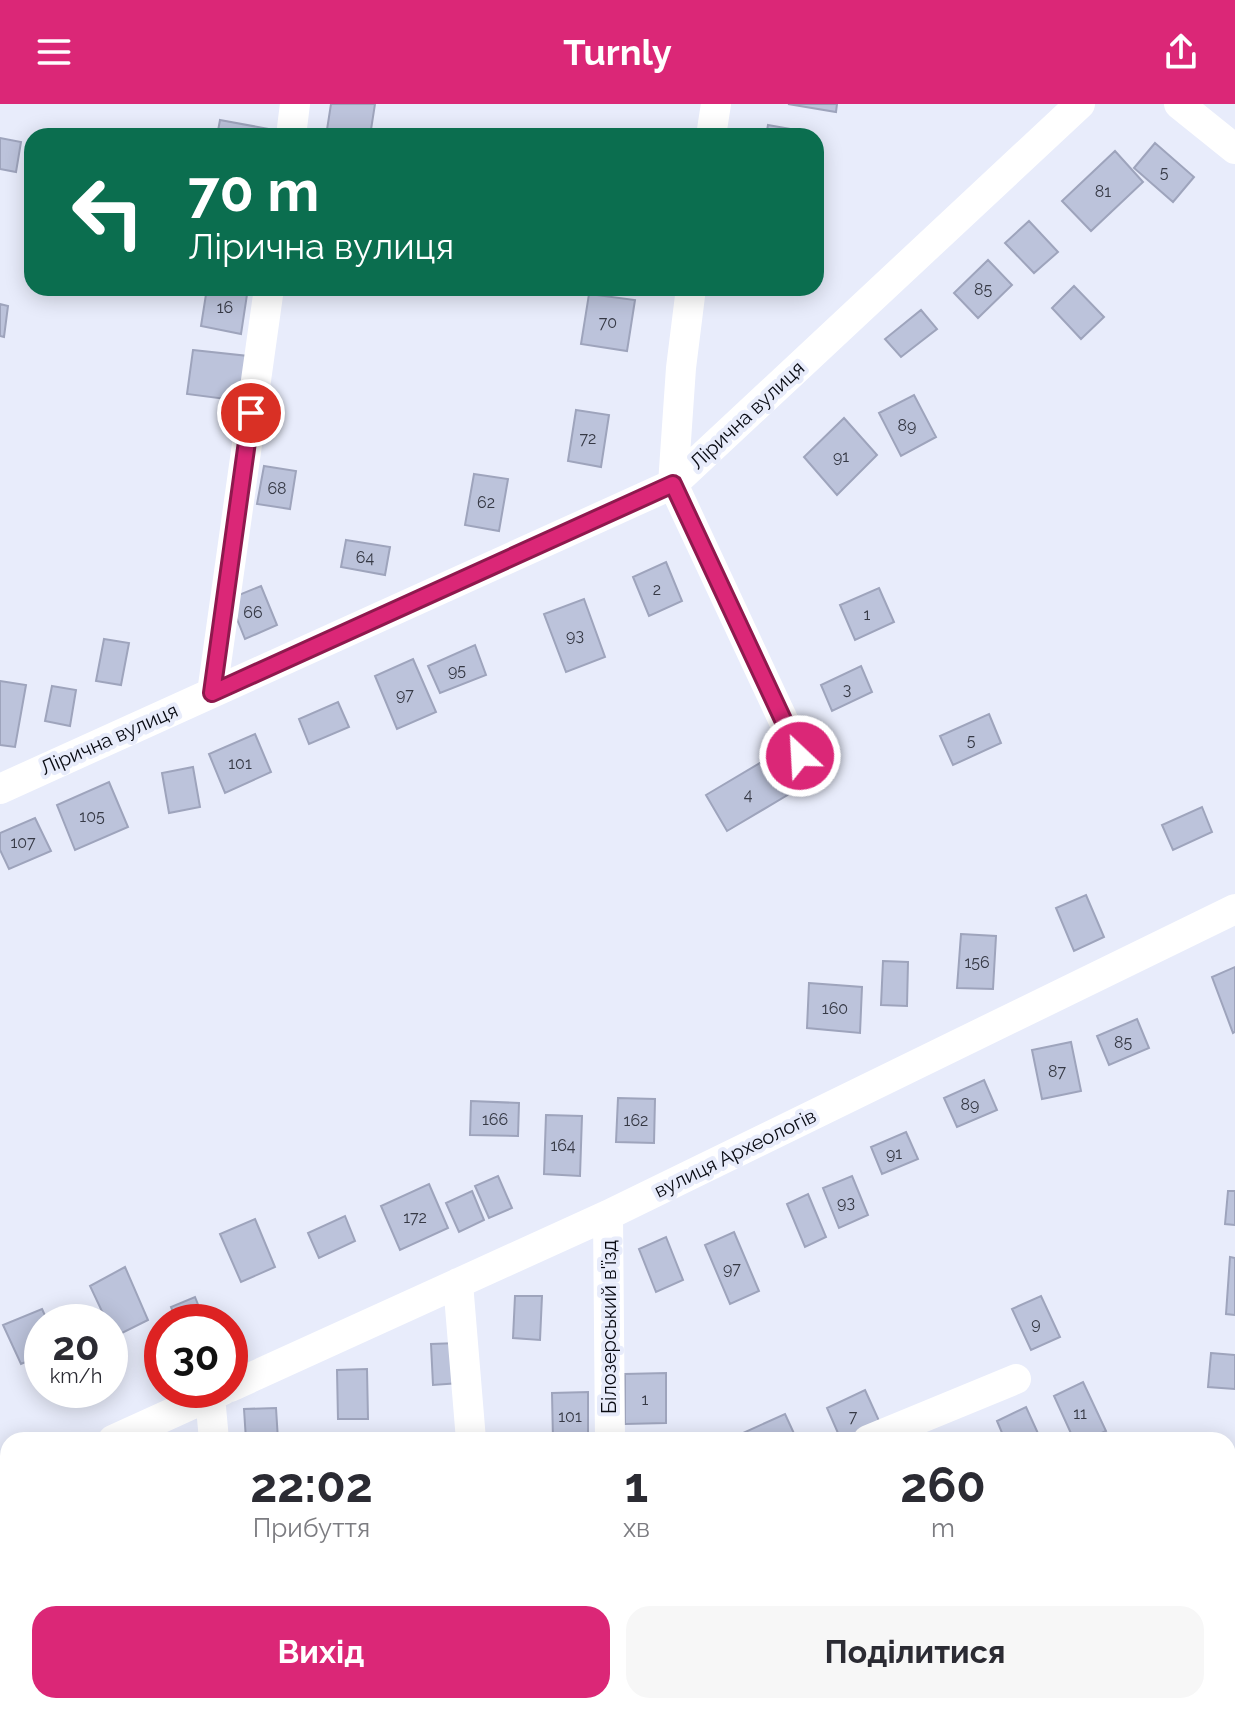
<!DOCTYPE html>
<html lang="uk">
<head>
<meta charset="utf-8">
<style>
	:root { --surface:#fff; --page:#f7f7f7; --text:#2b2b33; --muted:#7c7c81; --accent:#db2777 }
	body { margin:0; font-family:Raleway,sans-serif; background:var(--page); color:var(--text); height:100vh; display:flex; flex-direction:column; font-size:30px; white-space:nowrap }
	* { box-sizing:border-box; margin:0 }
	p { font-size:26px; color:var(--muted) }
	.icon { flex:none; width:44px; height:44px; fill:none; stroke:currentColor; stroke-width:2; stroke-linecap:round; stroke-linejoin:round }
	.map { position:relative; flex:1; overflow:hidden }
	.drawer { position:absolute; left:0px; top:1328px; width:1236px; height:282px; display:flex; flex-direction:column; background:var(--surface); border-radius:24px 24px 0 0; box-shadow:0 4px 20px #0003 }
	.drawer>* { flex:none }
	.banner { position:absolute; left:24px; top:24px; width:800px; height:168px; border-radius:24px; box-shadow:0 4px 20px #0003; background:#0b6e4f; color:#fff; overflow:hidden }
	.speed { position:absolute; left:24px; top:1200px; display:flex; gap:16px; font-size:40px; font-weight:700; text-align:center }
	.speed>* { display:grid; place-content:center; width:104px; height:104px; border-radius:50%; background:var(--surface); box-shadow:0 4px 20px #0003; line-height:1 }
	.speed small { font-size:20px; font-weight:400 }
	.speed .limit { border:12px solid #d22; background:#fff; color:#111 }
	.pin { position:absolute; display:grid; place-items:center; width:68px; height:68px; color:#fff; margin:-34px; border:4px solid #fff; border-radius:50%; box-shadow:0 2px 8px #0007 }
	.me { position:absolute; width:88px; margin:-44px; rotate:335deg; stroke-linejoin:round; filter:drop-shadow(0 0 6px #0008) }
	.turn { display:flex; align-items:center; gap:28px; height:168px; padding:0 32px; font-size:36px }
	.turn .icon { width:104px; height:104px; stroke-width:2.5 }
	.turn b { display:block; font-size:56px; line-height:68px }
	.eta { display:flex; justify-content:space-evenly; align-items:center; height:136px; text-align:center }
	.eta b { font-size:48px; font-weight:700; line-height:56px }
	.action { display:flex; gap:16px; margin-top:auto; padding:16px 32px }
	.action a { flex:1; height:92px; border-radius:24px; background:var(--accent); color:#fff; font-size:32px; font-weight:700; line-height:92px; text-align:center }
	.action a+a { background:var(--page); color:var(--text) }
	header { display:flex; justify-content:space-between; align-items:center; height:104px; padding:0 32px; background:var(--accent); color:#fff; font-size:36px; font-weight:700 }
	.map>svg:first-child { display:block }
</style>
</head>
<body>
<header><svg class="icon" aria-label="menu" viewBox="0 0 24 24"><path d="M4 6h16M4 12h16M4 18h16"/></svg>Turnly<svg class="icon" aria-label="share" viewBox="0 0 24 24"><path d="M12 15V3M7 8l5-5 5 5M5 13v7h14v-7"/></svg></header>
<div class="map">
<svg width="1235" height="1609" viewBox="0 0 1235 1609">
	<rect width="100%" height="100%" fill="#e8ecfb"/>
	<path fill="#bcc3db" stroke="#9ea4bc" stroke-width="2" d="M331,0h44l-5,32h-44z
		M788,0h49l-1,8z
		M220,16l49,9 -1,7h-51z
		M768,21l34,6 -1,5h-35z
		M0,34l21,4 -5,30 -16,-3z
		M1155,39l39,34 -21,25 -39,-34z
		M1115,47l28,31 -52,49 -29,-30z
		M1029,117l29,31 -24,21 -29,-30z
		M988,156l24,25 -34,33 -24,-25z
		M1074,182l30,31 -23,22 -29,-31z
		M207,184h41l-7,46 -40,-8z
		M589,190l46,6 -8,51 -46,-7z
		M0,200l8,2 -4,31 -4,-1z
		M921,206l16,19 -36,28 -16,-18z
		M193,246l55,6 -7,45 -54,-7z
		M914,291l22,42 -35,19 -22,-43z
		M576,306l33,5 -8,52 -33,-6z
		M844,314l33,37 -40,40 -33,-38z
		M264,362l32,5 -6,38 -33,-5z
		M474,370l34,5 -9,52 -34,-6z
		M346,436l44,7 -5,28 -44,-8z
		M666,458l16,39 -33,15 -16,-39z
		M261,482l16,39 -32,14 -16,-40z
		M879,484l15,34 -39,18 -15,-35z
		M584,495l21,58 -39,15 -22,-58z
		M104,535l25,4 -8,42 -25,-4z
		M475,541l11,30 -46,18 -12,-27z
		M413,555l23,53 -39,17 -22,-53z
		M861,562l11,26 -40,19 -11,-26z
		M0,577l26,4 -11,62 -15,-2z
		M52,582l24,4 -6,36 -25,-5z
		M338,598l11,25 -40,17 -10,-25z
		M989,610l12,29 -48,22 -13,-29z
		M255,630l16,38 -46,21 -16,-39z
		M770,653l21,36 -64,38 -21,-36z
		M193,663l7,40 -31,6 -7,-40z
		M109,678l19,45 -53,23 -18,-45z
		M1202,703l10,25 -39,18 -11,-25z
		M35,714l16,33 -42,18 -9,-19v-17z
		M1086,791l18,42 -30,14 -18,-43z
		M961,830l35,2 -3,53 -36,-1z
		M883,857l25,1 -1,44 -26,-1z
		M1235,863v65l-2,1 -21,-56z
		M809,879l53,4 -2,46 -53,-5z
		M1137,915l12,29 -40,17 -12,-29z
		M1071,938l10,49 -39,8 -10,-49z
		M984,976l13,30 -40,17 -13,-29z
		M618,994l37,1 -1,44 -38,-1z
		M471,997l48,2 -1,33 -48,-1z
		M546,1011l36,1 -2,60 -36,-2z
		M906,1028l12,27 -36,15 -11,-27z
		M498,1072l14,32 -23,10 -14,-32z
		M852,1072l16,39 -29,13 -16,-40z
		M429,1080l19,44 -48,22 -19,-44z
		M472,1087l12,29 -25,12 -13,-29z
		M1228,1087h7v34l-10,-1z
		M808,1090l18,43 -21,10 -18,-43z
		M345,1112l10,25 -36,17 -11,-25z
		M255,1115l20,48 -34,15 -21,-48z
		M734,1128l25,59 -29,13 -25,-59z
		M666,1133l17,43 -27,12 -17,-43z
		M1230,1153l5,1v57l-9,-1z
		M125,1163l23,53 -34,17 -4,-8v-7h-3l-17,-36z
		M515,1192h27l-2,44 -27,-2z
		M1041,1192l19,41 -29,13 -19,-41z
		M195,1193l10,25h-28l-6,-15z
		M42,1205l6,13h-6v33l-21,9 -18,-39z
		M458,1239l2,40 -27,2 -2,-41z
		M1211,1249l24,2v34l-27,-2z
		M367,1265l1,50h-30l-1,-49z
		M666,1269v50l-41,1v-50z
		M1083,1278l23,49 -20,9h-12l-20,-44z
		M865,1286l15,33 -39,17 -14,-32z
		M588,1288v48h-35l-1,-47z
		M1026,1303l15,33h-36l-8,-19z
		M276,1304l2,32h-32l-2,-31z
		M785,1310l12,26h-51l-3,-7z
		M1235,1579v30h-25l-1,-7h19v-22z
		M182,1602h30v7h-30z
		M261,1602h33v7h-32z"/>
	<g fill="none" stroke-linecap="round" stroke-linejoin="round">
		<path stroke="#fff" stroke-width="30" d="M1179,0l56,45
			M291,32l4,-32
			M711,32l5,-32
			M691,184l-10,80 -8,116 127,272
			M212,589l57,-405
			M0,685l673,-305 407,-380
			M608,1111l2,225
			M458,1179l13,157
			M230,1283l378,-172 627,-306
			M210,1292l4,44
			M113,1336l110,-50
			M868,1336l148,-61
			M0,1387l8,-3
			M238,1602l1,7"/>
	</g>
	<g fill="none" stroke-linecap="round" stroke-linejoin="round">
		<g stroke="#8e194d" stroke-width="20">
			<path id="route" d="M251,309l-39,280 461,-209 127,272"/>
		</g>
		<use href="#route" stroke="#db2777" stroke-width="14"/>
	</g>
	<g text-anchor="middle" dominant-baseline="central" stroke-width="8" stroke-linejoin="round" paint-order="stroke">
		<g font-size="16" fill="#363945">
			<text x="1164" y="68">5</text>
			<text x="1103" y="87">81</text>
			<text x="983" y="185">85</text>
			<text x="225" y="203">16</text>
			<text x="608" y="218">70</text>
			<text x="907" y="321">89</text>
			<text x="588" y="334">72</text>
			<text x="841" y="352">91</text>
			<text x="277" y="384">68</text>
			<text x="486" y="398">62</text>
			<text x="365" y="453">64</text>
			<text x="657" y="485">2</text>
			<text x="253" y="508">66</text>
			<text x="867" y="510">1</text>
			<text x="575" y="531">93</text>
			<text x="457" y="566">95</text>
			<text x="847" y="585">3</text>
			<text x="405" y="590">97</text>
			<text x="971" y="636">5</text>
			<text x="240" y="659">101</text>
			<text x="748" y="690">4</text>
			<text x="92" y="712">105</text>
			<text x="23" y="738">107</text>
			<text x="977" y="858">156</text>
			<text x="835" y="904">160</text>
			<text x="1123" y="938">85</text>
			<text x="1057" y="967">87</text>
			<text x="970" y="1000">89</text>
			<text x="495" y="1015">166</text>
			<text x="636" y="1016">162</text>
			<text x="563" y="1041">164</text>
			<text x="894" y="1049">91</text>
			<text x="846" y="1098">93</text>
			<text x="415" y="1113">172</text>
			<text x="732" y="1164">97</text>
			<text x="1036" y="1219">9</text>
			<text x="645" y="1295">1</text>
			<text x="1080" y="1309">11</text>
			<text x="570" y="1312">101</text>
			<text x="853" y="1312">7</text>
		</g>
		<g font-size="20" fill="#090b13" stroke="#e8ecfb">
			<text transform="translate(747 311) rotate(-43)">Лірична вулиця</text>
			<text transform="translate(109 635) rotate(-24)">Лірична вулиця</text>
			<text transform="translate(735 1049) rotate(-26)">вулиця Археологів</text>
			<text transform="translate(609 1223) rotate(-90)">Білозерський в'їзд</text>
		</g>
	</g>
</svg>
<div class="speed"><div>20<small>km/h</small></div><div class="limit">30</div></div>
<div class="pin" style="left:251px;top:309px;background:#d93025"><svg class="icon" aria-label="arrive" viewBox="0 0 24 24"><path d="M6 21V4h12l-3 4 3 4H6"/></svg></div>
<svg class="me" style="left:800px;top:652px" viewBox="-20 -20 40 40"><circle r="17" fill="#db2777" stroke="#fff" stroke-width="3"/><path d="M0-11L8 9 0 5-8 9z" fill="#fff"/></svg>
<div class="banner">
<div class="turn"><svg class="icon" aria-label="left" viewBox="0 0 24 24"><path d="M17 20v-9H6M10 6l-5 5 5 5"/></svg><div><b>70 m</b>Лірична вулиця</div></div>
</div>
<section class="drawer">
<div class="eta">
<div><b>22:02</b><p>Прибуття</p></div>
<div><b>1</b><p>хв</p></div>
<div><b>260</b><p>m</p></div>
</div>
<div class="action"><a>Вихід</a><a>Поділитися</a></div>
</section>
</div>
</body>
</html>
